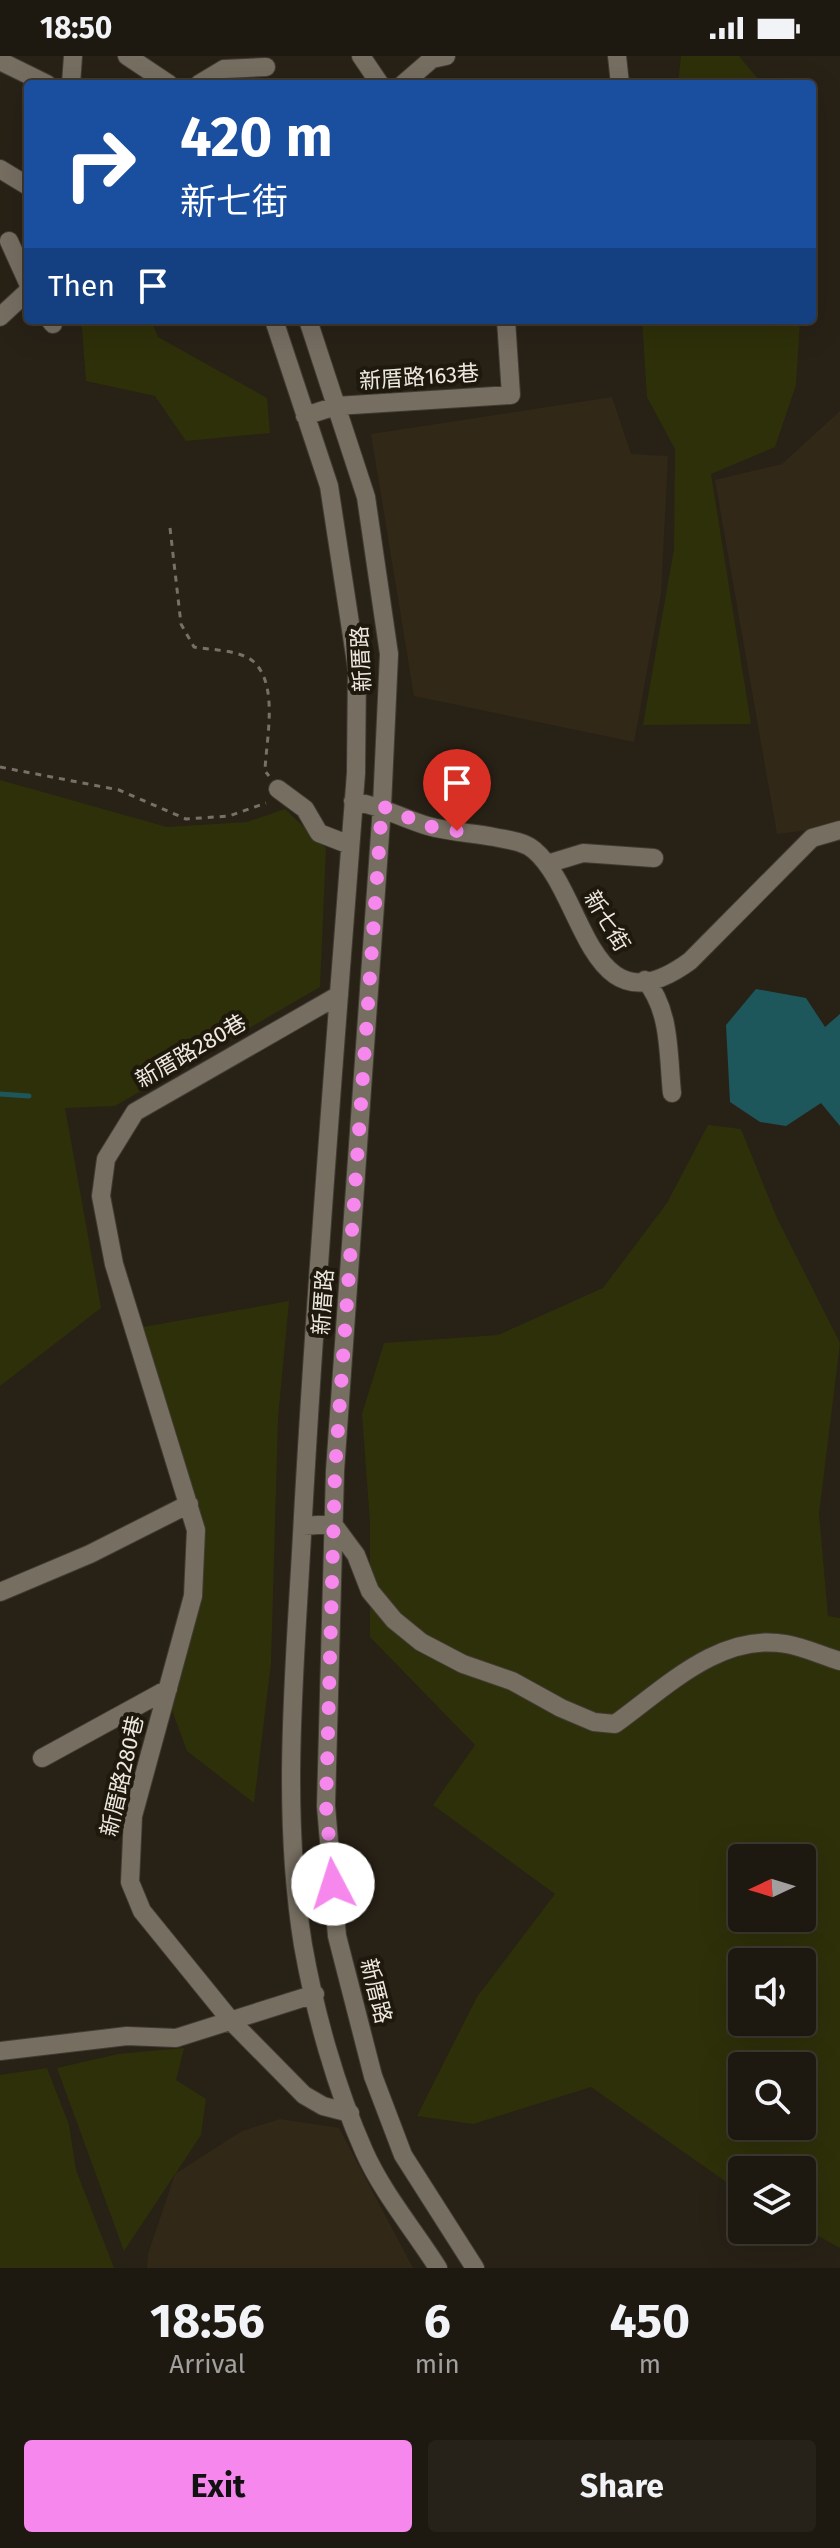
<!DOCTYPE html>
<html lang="en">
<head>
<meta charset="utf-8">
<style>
	:root { --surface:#1e1910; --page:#262219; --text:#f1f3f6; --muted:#a1a09f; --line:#3c3830; --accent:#f688ed }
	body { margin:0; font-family:"Fira Sans","Noto Sans TC",sans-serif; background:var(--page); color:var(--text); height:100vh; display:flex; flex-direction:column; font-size:30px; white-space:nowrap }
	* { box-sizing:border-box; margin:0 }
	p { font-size:26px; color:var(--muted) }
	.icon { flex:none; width:44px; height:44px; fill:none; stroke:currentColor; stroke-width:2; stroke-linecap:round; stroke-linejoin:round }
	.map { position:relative; height:2212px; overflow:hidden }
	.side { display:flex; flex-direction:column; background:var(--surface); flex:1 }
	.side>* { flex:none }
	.hud { position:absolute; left:24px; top:24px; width:792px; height:244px; border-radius:8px; box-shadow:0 8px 32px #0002,0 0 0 2px var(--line); background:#1a4fa0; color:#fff; overflow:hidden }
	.needle { width:52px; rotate:266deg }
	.tools { position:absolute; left:728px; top:1788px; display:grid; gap:16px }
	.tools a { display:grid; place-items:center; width:88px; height:88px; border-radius:8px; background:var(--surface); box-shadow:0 8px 32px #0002,0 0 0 2px var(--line); font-size:40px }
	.pin { position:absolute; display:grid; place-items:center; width:68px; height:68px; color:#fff; margin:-82px -34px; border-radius:50% 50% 50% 0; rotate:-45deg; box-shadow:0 0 8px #0007 }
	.pin .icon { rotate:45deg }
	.me { position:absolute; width:88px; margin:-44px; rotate:355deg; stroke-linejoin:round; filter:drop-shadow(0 0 6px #0008) }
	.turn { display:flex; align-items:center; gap:28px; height:168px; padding:0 24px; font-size:36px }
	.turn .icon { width:104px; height:104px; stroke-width:2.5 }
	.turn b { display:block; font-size:56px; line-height:68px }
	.then { display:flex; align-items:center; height:76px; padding:0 24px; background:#0003; gap:16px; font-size:30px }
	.eta { display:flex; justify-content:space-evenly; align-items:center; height:136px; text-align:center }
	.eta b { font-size:48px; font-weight:700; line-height:56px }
	.action { display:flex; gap:16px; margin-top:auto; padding:16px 24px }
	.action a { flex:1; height:92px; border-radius:8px; background:var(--accent); color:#111; font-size:32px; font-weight:700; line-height:92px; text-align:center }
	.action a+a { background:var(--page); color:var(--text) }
	.status { display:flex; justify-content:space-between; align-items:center; height:56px; padding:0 40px; background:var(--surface); direction:ltr }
	.status svg { height:22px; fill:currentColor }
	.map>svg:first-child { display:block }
</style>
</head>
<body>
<div class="status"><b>18:50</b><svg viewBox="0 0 49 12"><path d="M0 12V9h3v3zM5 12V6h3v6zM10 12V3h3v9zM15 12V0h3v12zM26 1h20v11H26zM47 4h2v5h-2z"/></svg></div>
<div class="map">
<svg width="840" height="2212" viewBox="0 0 840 2212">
	<rect width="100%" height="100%" fill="#282116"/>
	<path fill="#322817" d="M612,341l19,57 37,2 -7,138 -27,148 -220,-46 -43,-262z
		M840,355v415l-63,8 -62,-354 67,-16z
		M280,2063l59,9 74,140h-266l1,-14 27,-80 67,-43z"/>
	<path fill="#2e300a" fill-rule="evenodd" d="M681,0h58l23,28h-84z
		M76,264h75l7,17 109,61 3,35 -84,8 -31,-45 -69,-15 -4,-53z
		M642,264h158l-4,65 -21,62 -64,27 40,250 -108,1 31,-176 1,-100 -28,-52z
		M0,724l167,47 80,-5 38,-13 41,39 -6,139 -205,119 -50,2 36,200 -101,78z
		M708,1069l33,4 36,89 63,125 -21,171 9,102 12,2v630l-38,-21v-57h-60v23l-151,-106 -118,37 -56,-8 60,-119 78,-103 -122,-89 42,-60 -105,-108v-115l-8,-108 22,-71 114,-8 105,-47 64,-85zM742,1802h60v60h-60zM742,1906h60v60h-60zM742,2010h60v60h-60z
		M289,1245l-11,117 -7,245 -17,140 -67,-52 -18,-49 29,-179 -55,-196z
		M184,1992l-8,32 30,19 -5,36 -77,116 -67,-183 61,-14z
		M47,2012l22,57 7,45 38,98h-114v-193z"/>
	<path fill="#1d575c" d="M756,933l50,9 19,29 15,-13v112l-19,-23 -35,23 -26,-4 -30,-20 -4,-77z"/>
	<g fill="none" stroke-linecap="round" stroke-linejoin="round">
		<path stroke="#1d575c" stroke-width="5" d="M0,1038l29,2"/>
		<g stroke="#413c34" stroke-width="20">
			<path id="minor" d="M127,0l42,28
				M361,0l19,28
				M617,0l3,28
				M0,5l47,23
				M71,28l2,-28
				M199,28l25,-15 42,-2
				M403,28l29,-25 14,-3
				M0,113l28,17
				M9,185l19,42
				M0,261l28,-26
				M50,264l3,4
				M274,264l55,166 28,183 -1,104c-19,248 -39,495 -53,743 -7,142 -23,288 0,429 12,68 33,143 61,206 18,41 50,79 74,117
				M308,264l58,177 23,157 -7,152 -47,665 -9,335 11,130 36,140 30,79 72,113
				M305,360l31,-10 175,-11 -5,-75
				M278,733l27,20 14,24 31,12
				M353,745c29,5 48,17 75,25 21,6 45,7 66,11 14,3 29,4 40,13 52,44 54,186 156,111l122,-123 28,-8
				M547,808l36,-11 71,5
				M645,924c26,30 23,76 27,113
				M339,939l-204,117 -29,47 -5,37 13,68 82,266 -3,66 -60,220 -3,66 12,29 90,111 72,73 19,11 27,7
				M303,1470l30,-2 23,31 14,36 24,29 27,22 42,22 49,17 49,27 33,14 21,2c50,-36 105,-92 171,-80 18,3 37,12 54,17
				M0,1536l90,-38 99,-50
				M42,1702l126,-69
				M0,1995l127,-15 49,2 139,-44"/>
		</g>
		<path stroke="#767066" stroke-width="3" stroke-dasharray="6 6" stroke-linecap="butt" d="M170,472l11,96 13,23c17,3 47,3 60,15 25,24 12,78 11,109l4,5
			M0,711l119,23 67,29 43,-3 37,-13"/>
		<use href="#minor" stroke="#766e61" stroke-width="18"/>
	</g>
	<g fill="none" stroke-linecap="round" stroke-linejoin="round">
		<path stroke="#f688ed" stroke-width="14" stroke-dasharray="0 25.2" d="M333,1828l-7,-78 9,-335 47,-665 46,20 29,5"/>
	</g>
	<g text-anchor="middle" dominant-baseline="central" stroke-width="8" stroke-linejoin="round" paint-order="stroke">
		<g font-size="22" fill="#ede9e1" stroke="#1e180d">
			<text transform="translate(419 321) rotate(-4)">新厝路163巷</text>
			<text transform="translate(361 603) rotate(-93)">新厝路</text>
			<text transform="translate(607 865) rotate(59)">新七街</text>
			<text transform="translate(191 995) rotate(-30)">新厝路280巷</text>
			<text transform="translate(323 1246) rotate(-86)">新厝路</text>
			<text transform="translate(122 1720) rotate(-77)">新厝路280巷</text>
			<text transform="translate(376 1935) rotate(76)">新厝路</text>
		</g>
	</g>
</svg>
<div class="tools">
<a><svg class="needle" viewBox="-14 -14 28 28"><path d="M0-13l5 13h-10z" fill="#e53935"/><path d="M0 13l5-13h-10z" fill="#a1a09f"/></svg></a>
<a><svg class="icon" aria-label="sound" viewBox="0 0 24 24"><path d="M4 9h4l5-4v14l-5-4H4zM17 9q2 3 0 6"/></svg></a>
<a><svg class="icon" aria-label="search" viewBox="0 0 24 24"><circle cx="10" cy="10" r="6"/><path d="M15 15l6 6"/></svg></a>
<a><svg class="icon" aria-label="layers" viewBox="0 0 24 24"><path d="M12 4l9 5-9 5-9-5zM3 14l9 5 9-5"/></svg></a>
</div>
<div class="pin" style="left:457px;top:775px;background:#d93025"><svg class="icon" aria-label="arrive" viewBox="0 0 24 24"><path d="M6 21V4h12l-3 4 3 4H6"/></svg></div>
<svg class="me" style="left:333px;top:1828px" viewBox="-20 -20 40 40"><circle r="19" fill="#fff"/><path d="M0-13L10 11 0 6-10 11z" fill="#f688ed"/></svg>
<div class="hud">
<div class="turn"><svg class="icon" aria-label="right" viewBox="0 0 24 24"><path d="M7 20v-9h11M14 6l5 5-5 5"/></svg><div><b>420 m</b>新七街</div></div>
<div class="then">Then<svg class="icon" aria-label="arrive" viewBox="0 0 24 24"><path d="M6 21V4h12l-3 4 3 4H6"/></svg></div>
</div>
</div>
<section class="side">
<div class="eta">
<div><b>18:56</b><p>Arrival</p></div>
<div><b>6</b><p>min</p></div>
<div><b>450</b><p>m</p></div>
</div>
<div class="action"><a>Exit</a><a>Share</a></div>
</section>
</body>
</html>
